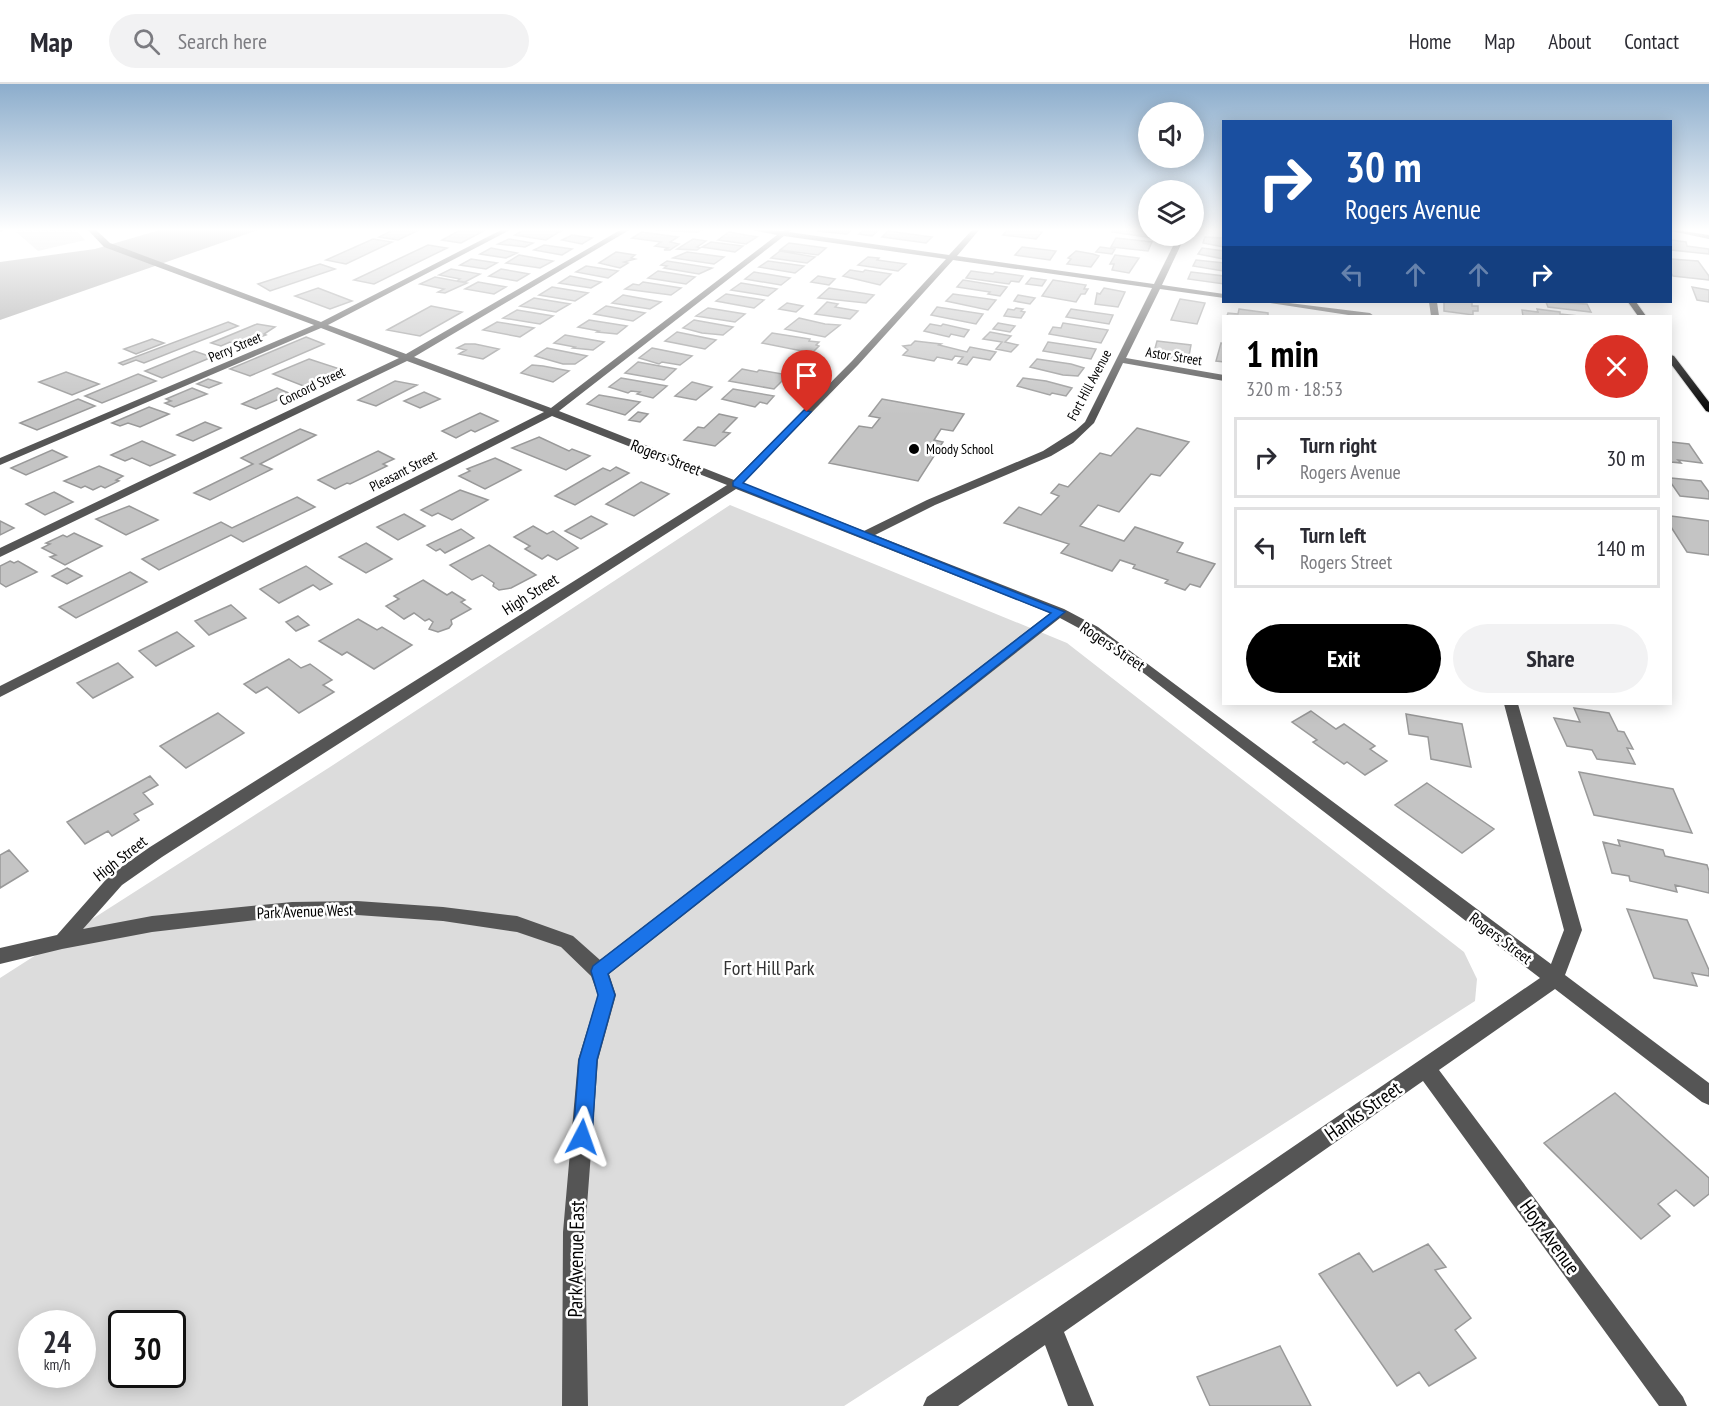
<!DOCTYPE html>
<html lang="en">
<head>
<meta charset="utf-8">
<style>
	:root { --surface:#fff; --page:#f2f2f3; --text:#2b2b33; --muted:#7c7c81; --line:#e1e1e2; --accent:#000 }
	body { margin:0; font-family:"PT Sans Narrow",sans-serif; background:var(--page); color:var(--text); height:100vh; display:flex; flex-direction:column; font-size:22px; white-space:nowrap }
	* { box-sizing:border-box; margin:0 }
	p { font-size:20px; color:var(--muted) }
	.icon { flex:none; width:33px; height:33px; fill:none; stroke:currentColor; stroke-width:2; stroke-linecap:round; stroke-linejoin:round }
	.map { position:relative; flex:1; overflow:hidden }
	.sheet { position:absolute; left:1222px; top:231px; width:450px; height:390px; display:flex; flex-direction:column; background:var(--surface); border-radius:0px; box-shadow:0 3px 15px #0003 }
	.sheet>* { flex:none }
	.hud { position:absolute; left:1222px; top:36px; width:450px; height:183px; border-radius:0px; box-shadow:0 3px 15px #0003; background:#1a4fa0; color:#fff; overflow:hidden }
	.tools { position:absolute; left:1138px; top:18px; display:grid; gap:12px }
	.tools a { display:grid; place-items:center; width:66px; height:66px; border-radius:50%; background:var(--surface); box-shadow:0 3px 15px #0003; font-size:30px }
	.speed { position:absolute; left:18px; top:1226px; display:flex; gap:12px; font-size:30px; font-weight:700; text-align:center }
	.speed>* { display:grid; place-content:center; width:78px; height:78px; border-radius:50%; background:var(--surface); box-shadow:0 3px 15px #0003; line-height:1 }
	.speed small { font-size:15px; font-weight:400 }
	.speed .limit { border:3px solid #111; border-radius:9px; background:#fff; color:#111 }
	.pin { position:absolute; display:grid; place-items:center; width:51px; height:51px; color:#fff; margin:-62px -26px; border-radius:50% 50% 50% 0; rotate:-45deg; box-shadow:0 0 6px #0007 }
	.pin .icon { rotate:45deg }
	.me { position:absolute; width:66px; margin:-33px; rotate:4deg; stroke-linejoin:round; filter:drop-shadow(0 0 4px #0008) }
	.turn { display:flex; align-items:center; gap:21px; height:126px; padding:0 24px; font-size:27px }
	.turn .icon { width:78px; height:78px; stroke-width:2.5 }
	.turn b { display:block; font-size:42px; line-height:51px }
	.lanes { display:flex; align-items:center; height:57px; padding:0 24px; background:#0003; justify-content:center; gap:30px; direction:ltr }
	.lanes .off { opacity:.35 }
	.round { display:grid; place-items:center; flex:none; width:63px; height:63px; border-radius:32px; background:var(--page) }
	.headline { display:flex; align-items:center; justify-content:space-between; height:102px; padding:0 24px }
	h1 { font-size:36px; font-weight:600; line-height:45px; color:var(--accent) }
	.button { display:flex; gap:12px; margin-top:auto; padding:12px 24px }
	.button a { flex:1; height:69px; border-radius:36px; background:var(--accent); color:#fff; font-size:24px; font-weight:600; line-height:69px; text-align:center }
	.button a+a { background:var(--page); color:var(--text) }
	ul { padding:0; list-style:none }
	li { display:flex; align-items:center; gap:18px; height:81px; margin:0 12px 9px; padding:0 12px; border:3px solid var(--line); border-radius:0px }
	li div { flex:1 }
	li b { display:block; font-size:22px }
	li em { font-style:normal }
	header { display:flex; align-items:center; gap:36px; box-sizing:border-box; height:84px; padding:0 30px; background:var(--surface); border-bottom:2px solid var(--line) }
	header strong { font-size:28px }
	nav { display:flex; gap:33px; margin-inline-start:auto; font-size:21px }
	.search { width:420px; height:54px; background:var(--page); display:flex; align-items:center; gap:15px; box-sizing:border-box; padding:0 21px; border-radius:33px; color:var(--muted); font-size:22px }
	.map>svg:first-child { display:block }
</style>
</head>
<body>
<header>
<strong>Map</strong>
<div class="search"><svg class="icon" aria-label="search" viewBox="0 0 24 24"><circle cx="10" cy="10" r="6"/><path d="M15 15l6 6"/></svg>Search here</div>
<nav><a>Home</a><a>Map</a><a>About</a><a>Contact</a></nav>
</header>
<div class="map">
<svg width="1709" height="1322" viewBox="0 0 1709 1322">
	<rect width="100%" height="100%" fill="#fff"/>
	<path fill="#dcdcdc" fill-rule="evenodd" d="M75,145l10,11 -47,11 -24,-21z
		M730,421l337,138 397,309 13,27 -2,22 -631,405h-844v-428l330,-211zM32,1239h50v51h-50zM122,1239h50v51h-50z"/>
	<path fill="#a3a3a3" d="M163,145h98l-261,91v-58l95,-13z"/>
	<path fill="#c4c4c4" stroke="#999" stroke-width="1.5" d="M395,145h26l-23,11 -19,-3z
		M462,145h25l-26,14 -19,-3z
		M525,145h39l-18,11 -31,-5z
		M703,145l-5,3 -41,-2v-1z
		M852,145l-5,5 -29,-3 1,-2z
		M865,145h15l-8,7 -13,-2z
		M1008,145h20l14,3 -6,7 -33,-4z
		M1114,145l35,1v6h5l-1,2 -41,-6z
		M888,147l44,6 -6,6 -44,-6z
		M642,148l36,5 -8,5 9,2 -9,6h-6l4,-2 -13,-2 6,-4 -29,-4z
		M729,148l28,5 -11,7 -28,-4z
		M572,151l20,3 -10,6 -20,-4z
		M1205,153l19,1v9l-21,-4z
		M1116,154l36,4 -4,9 -37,-4z
		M373,155l19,3 -46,22 -20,-4z
		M509,155l24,4 -8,4 -27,-3z
		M693,155l13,2 -9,6 3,1 -3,2 -20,-1z
		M1671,156l15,2 1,4 22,3v5l-38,-4z
		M711,158l32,4 -8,6 -33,-5z
		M789,159l37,5 -8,7 -38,-5z
		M428,161l19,3 -73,36 -20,-4z
		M544,161l28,4 -10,6 -28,-5z
		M1022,163l34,4 -6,9 -35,-5z
		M1100,163l15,2 -3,5 -16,-2z
		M491,164l26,5 -11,5 -26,-4z
		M1202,164l22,3v8l-26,-5z
		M780,167l35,6 -8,6 -36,-5z
		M1076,167l17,3 6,2 -8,11 -24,-3 4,-5 -3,-1z
		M616,168l19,3 -4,3 4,1 -11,3 4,1 -8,5 -21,-5z
		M687,168l37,5 -10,7 -41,-6z
		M519,171l34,6 -13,7 -34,-5z
		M1115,171l24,3 -10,15 -17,-3 2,-6h-4z
		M868,173l11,1 -2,2 29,4 -8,7 -40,-6z
		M471,175l26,4 -11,6 -26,-4z
		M1671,175l27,2 11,15v4l-36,-4 -2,-3z
		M1196,176l28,3v6l-1,2 -30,-5z
		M667,177l45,7 -13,6 -35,-6 3,-2 -6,-1z
		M768,177l36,5 -9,7 -36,-6z
		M320,180l15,5 -65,22 -12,-7z
		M586,182l32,5 -10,7 -32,-6z
		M451,185l29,5 -15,8 -8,-1 3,-2 -21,-4z
		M501,185l28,5 -12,7 -28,-5z
		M850,186l13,2 2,-2 26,4 -11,11 -37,-9z
		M658,187l37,6 -9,7 -38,-6z
		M971,187l22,3 2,-2 28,4 -4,6 -8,-1 -2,3 -43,-6z
		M754,188l36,6 -9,7 -36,-6z
		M1191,188l33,4v8l-36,-5z
		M570,192l31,6 -10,6 -32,-5z
		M818,192l17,3 -6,6 -18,-3z
		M435,193l32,6 -22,10 -7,-1 6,-3 -24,-5z
		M1031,194l15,2 -4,6 -16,-2z
		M963,196l44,7 -7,9 -12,-2 2,-2 -33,-5z
		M1053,196l33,5 -2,4h4l-3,5h-4l-5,8 -34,-6z
		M478,198l28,5 -12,7 -29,-5z
		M643,198l38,6 -10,7 -46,-6 8,-5 6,1z
		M741,199l36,6 -9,7 -37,-6z
		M552,203l36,6 -13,8 -36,-6z
		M1692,203l17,3v12l-12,-2z
		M318,204l34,13 -22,8 -35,-13z
		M829,204l45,7 -8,8 -48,-5z
		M1104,204l21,4 -7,15 -23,-3 2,-11 3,1z
		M726,210l38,6 -10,8 -38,-7z
		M953,210l43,6 -8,10 -42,-9z
		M623,211l38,7 -11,7 -38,-6z
		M1018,211l17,3 -5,6 -16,-3z
		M534,214l36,6 -14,8 -36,-6z
		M1180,215l25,4 -8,21 -26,-4z
		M827,218l11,2 -3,3 23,4 -8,8 -35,-5z
		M1444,218h28v4h6v5h-5v4l-29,-4z
		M1546,218l41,2 4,8 -43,-5z
		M787,219l16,3 -7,6 -17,-3z
		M431,222l31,6 -42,24 -33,-6z
		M606,222l39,7 -12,8 -39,-7z
		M937,223l46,7 -7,10 -45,-9z
		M708,224l37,6 -10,8 -39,-6z
		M1016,224l7,1 -2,2 4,1 -4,6 -17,-2 4,-7 6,1z
		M1071,225l42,6 -4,9 -43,-7z
		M1239,225l29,4v3h-41l1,-3 10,1z
		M1537,225l23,3v2l19,2h-56l-1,-6 16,2z
		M517,226l36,6 -13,8 -37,-6z
		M799,234l26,6 15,1 -15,12 -40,-8z
		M589,236l38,6 -10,8 -20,-2 2,-1 -21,-4z
		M694,236l39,7 -10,8 -21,-2 -19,-5z
		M228,238l10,4 -94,37 -8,-3 -13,5 -4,-2z
		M497,238l37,6 -14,9 -37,-7z
		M998,239l17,3 -5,6 -17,-3z
		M1063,239l45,7 -7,13 -52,-9 4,-7 8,1z
		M257,240l18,3 -11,7 2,1 -28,10 -8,-3 -9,4 -10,-3z
		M930,240l11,2 2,-2 26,6 -5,7 -13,-3 -2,3 -25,-6z
		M677,248l39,8 -11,9 -40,-8z
		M990,248l21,4 -6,6 13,3 -7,7 -15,-3 6,-7 -19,-3z
		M772,249l38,6 -1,2 10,1 -3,3 3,1 -7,7 -50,-10z
		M565,251l39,7 -11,8 -20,-2 2,-1 -21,-4z
		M306,253l18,7 -74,32 -20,-7z
		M152,255l12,4 -28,11 -12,-5z
		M915,257l26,3 -2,1 28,7 3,-5 26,5 -6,8 -17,-3 -6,8 -9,-2 5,-6 -8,-1 -3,4 -15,-3 -3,4 -31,-6 5,-5 -5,-4 8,-1z
		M1157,257l34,4 -3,16 -35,-5z
		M1048,258l48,7 -5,10 -48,-8z
		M1221,259l3,1v18l-8,-1z
		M465,260h10l24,5 -16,10 -24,-5 7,-4 -9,-2z
		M547,264l40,8 -12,8h-12l-28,-8z
		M652,264l40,8 -12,9 -18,-3 -3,2 -20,-6z
		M194,267l18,6 -50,21 -17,-7z
		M309,275l34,11 -37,17 -33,-13z
		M1037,275l34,5 13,4 -6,8 -15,-1 -33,-8z
		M638,278l38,7 -12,11 -39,-7z
		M532,281l11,1 26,5 -16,11 -32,-9z
		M742,285l15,3 2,-2 29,5 -14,14 -45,-8z
		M66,288l33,12 -27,11 -33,-13z
		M138,290l18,7 -54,22 -17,-7z
		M621,294l46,8 -14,12 -16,-4 3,-2 -9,-1 -3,2 -19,-6z
		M1023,294l23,3 26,7 -6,8 -14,-3 -2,2 -33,-9z
		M208,295l13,4 -12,5 -12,-4z
		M395,297l22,4 -41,21 -18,-6z
		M692,298l20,5 -16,13 -21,-4z
		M192,304l15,6 -33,13 -9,-4 6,-2 -5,-2z
		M277,304l14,6 -35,15 -14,-5z
		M733,305l41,7 -7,8 -7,-2 -5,5 -33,-8z
		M424,308l16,7 -20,9 -16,-7z
		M599,311l41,7 -15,13 -38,-11z
		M78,315l17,7 -58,24 -17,-7z
		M882,315l82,15 -11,17 -12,-2 -7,11 9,2 -25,39 -89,-18 30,-37 13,2 8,-10 -11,-2z
		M149,323l20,7 -29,13 -12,-4 -8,3 -8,-3z
		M638,328l10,2 -8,8 -11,-2z
		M480,329l18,8 -23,11 -4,-2 -15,8 -14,-7z
		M719,330l18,4 -14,14 7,1 -15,13 -31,-6 14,-13 6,1z
		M205,338l16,6 -28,13 -16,-6z
		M1137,344l52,14 -29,34 -9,-2 -32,38 -21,-7 -18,21 44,15 11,-14 48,16 -6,9 38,12 -15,23 -10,-3 -5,6 -20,-7 3,-3 -35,-12 2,-3 -15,-5 -8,11 -51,-18 8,-9 -65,-21 15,-16 22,8 18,-19 -8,-3 8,-9 9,3 32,-34 11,3z
		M300,345l16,6 -56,29 12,5 -62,31 -16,-7 59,-29 -12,-6z
		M539,353l30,14 3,-2 18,7 -24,14 -54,-22z
		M142,357l33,14 -25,11 -18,-8 -7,3 -14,-6z
		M1671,358l18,2 13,19 -24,-3 3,3 -10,-1z
		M52,366l15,7 -41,18 -15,-7z
		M378,367l16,8 -11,5 4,2 -37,18 -3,-1 -12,6 -17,-9z
		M495,374l26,12 -36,19 -26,-13 11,-5 -3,-2z
		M99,382l24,10 -7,4 3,1 -14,7 -4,-2 -8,4 -8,-4 -4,2 -17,-7z
		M616,383l13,6 -54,32 -20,-9 48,-28 7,3z
		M1671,394l30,3 8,11v7l-29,-3 -9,-13z
		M641,398l28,12 -35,22 -28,-12z
		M460,406l28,10 -36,20 -14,-7 -6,3 -11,-6z
		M54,408l19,10 -28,13 -19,-11z
		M297,413l18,10 -72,35 -12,-7 -72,35 -17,-11 79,-37 11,6z
		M129,422l29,14 -32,15 -30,-16z
		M404,430l21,12 -27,14 -21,-13z
		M591,432l16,8 -26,15 -16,-8z
		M1671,432l38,5v34l-22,-3 -16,-25z
		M0,437l14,7 -14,7z
		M533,442l14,8 6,-3 25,17 -21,12 -9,-5 -6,4 -17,-10 5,-3 -16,-9z
		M461,445l13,9 -29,15 -5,-4 -4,2 -9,-6z
		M74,449l28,13 -37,19 -15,-8 6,-2 -14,-7 8,-4 -4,-1 17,-8 4,2z
		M366,459l26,16 -26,14 -27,-16z
		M489,461l47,30 -25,13 -12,2 -6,-4 1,-3 -12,-8 -10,5 -22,-15z
		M10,477l4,2 4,-2 19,11 -31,15 -6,-4v-17z
		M306,482l26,18 -12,6 -7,-5 -34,18 -19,-14z
		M67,484l15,8 -15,8 -15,-8z
		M130,488l17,10 -71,36 -17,-11z
		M423,496l24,15 5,-3 13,8 -4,2 10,7 -20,11 1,4 -3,4 -11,4 -9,-3 4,-7 -4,-3 -4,2 -11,-8 -10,6 -18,-13 13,-7 -5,-3z
		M231,521l15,13 -37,17 -14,-14z
		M298,532l11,9 -13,6 -10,-9z
		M358,535l19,11 5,-3 30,18 -38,24 -27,-17 -5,3 -23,-14z
		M177,548l17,14 -38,20 -17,-15z
		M289,575l12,9 9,-4 22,16 -9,5 11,7 -35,21 -32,-26 -11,6 -12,-9z
		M118,579l15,14 -40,21 -16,-15z
		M1574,624l35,5 9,18 6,1 9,17 -6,-1 8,16 -38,-5 -5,-9 -25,-4 -13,-28 26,4z
		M1311,627l25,18 8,-5 31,22 -5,3 17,12 -22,14 -18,-13 -3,2 -31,-22 4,-2 -25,-18z
		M218,629l26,20 -58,35 -26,-22z
		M1406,630l56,10 9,43 -40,-8 -3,-22 -19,-3z
		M1579,688l94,17 19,44 -98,-18z
		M150,692l8,9 -15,8 10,11 -19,10 5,6 -27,16 -4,-5 -23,13 -18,-22z
		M1427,699l67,46 -32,24 -67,-48z
		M1618,756l45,10 2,6 42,9 2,6v22l-34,-8 2,7 -47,-11 -1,-5 -17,-3 -9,-31 17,4z
		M9,766l19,21 -28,17v-33z
		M1627,825l60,11 22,50v6l-17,-3 5,13 -43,-8z
		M1615,1009l94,85v16l-15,12 -18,-16 -18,14 12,12 -29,23 -97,-96z
		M1428,1160l18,23 -11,3 36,48 -16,12 21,28 -47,28 -10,-14 -22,14 -78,-112 40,-21 14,19z
		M1280,1262l31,60h-101l-13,-29z"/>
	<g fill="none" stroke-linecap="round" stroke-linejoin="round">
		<g stroke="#dbdbdb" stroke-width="2">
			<path id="major" d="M1628,218h8l10,14h-8z
				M1671,271l3,1 35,46v10l-3,-1 -35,-47z"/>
		</g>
		<path fill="#555" fill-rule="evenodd" d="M0,145h7l-7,3z
			M87,145h8l15,14 211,79 182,-93h9l-184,96 78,29 216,-125h9l-217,128 137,51 226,-173 -30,-6 35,2 10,-2 -3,3 160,23 24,-26h7l-23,27 197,28 24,-48h7l-23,49 62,9v4l-64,-9 -34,69 98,17v6l-101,-18 -29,60 -21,20 -22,13 -116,49 -60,30 189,74 34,18 453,337 13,-34 -60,-226h14l64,226 -17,45 144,108v22l-7,-3 -147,-113 -116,81 244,327 4,9h-28l-236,-325 -359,251 30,74h-26l-23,-61 -87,61h-35l4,-9 613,-419 -416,-320 -36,-25 -28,-15 -451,356 7,21 -18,65 -13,172 3,174h-26l1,-174 15,-172 20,-65 -7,-19 -30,-29 -44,-15 -74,-11 -86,-6 -65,1 -140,16 -90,17 -62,15v-16l57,-13 53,-60 40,-28 577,-362 -175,-69 -552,281v-11l544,-274 -137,-51 -407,196v-9l399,-190 -78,-30 -321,137v-7l314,-133 -210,-78zM784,152l162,23 -94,102 -118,119 -175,-69zM953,176l199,28 -67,134 -9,8 -33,21 -116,49 -63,31 -121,-48 115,-118zM736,405l314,124 -450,347 -27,-24 -56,-20 -74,-9 -86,-6 -65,1 -140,14 -69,13 39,-44 40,-28z
			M1671,145l38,6v4l-38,-8z
			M1263,218h18l89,11 4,3h-19z
			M1429,218h8l2,14h-8z"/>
		<use href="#major" fill="#000" fill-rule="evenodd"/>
	</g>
	<linearGradient id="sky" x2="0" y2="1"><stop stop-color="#8cadcc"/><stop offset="0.44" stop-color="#fff"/><stop offset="1" stop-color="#fff" stop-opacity="0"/></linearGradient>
	<rect width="1709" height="331" fill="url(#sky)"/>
	<path fill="#1a73e8" stroke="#114b97" stroke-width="1.5" d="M804,326l7,2 -68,71 322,129 -457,362 7,21 -18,65 -5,77 -3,6 -7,3 -6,-3 -3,-6 6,-77 19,-65 -7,-24 2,-5 458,-353 -318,-127v-4z"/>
	<circle fill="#000" stroke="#fff" stroke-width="2" cx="914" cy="365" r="6"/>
	<g text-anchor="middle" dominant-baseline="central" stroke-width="5" stroke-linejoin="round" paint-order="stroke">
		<g font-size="14" fill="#000" stroke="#fff">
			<text transform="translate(235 263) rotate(-23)">Perry Street</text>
			<text transform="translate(1174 272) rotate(9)">Astor Street</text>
			<text transform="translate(1089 301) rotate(-62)">Fort Hill Avenue</text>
			<text transform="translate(312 302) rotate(-26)">Concord Street</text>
			<text transform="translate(403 387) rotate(-27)">Pleasant Street</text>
		</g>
		<g font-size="14" fill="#000" stroke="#fff" text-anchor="start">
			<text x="926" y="365">Moody School</text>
		</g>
		<g font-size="16" fill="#000" stroke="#fff">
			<text transform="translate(666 373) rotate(21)">Rogers Street</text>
			<text transform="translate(530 510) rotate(-32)">High Street</text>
			<text transform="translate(1113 562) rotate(34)">Rogers Street</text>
			<text transform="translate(120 774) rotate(-38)">High Street</text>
			<text transform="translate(305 827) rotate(-2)">Park Avenue West</text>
			<text transform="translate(1501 854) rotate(37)">Rogers Street</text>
		</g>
		<g font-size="20" fill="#333" stroke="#fff">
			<text x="769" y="884">Fort Hill Park</text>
		</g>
		<g font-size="20" fill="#000" stroke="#fff">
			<text transform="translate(1363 1027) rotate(-35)">Hanks Street</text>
			<text transform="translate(1550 1153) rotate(54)">Hoyt Avenue</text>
			<text transform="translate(576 1175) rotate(-89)">Park Avenue East</text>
		</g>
	</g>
</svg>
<div class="tools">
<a><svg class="icon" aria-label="sound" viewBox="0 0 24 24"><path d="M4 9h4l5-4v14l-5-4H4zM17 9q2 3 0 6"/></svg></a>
<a><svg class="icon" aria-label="layers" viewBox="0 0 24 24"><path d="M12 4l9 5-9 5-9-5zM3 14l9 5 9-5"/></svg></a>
</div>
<div class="speed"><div>24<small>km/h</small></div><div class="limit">30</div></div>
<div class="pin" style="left:807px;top:328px;background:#d93025"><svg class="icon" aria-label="arrive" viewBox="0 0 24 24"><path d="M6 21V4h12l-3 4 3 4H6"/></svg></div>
<svg class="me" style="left:582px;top:1053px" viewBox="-20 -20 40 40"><path d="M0-17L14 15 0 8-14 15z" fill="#1a73e8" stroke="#fff" stroke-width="4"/></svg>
<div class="hud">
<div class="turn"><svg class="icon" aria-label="right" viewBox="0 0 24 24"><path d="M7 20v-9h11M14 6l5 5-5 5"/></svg><div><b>30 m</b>Rogers Avenue</div></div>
<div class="lanes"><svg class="icon off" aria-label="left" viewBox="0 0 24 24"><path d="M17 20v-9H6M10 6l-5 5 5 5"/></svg><svg class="icon off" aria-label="ahead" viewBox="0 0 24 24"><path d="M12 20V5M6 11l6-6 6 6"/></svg><svg class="icon off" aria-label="ahead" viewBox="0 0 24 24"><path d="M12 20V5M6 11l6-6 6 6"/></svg><svg class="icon" aria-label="right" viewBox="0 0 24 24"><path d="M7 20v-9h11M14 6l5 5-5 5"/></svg></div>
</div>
<section class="sheet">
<div class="headline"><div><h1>1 min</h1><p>320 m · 18:53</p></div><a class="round" style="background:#d93025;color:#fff"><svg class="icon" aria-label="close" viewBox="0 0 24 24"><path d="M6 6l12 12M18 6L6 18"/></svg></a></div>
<ul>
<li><svg class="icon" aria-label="right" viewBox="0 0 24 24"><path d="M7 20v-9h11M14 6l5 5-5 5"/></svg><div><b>Turn right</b><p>Rogers Avenue</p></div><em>30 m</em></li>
<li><svg class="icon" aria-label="left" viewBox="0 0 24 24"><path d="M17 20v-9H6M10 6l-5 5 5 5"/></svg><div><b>Turn left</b><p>Rogers Street</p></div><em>140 m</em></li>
</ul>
<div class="button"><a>Exit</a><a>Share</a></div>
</section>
</div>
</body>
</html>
